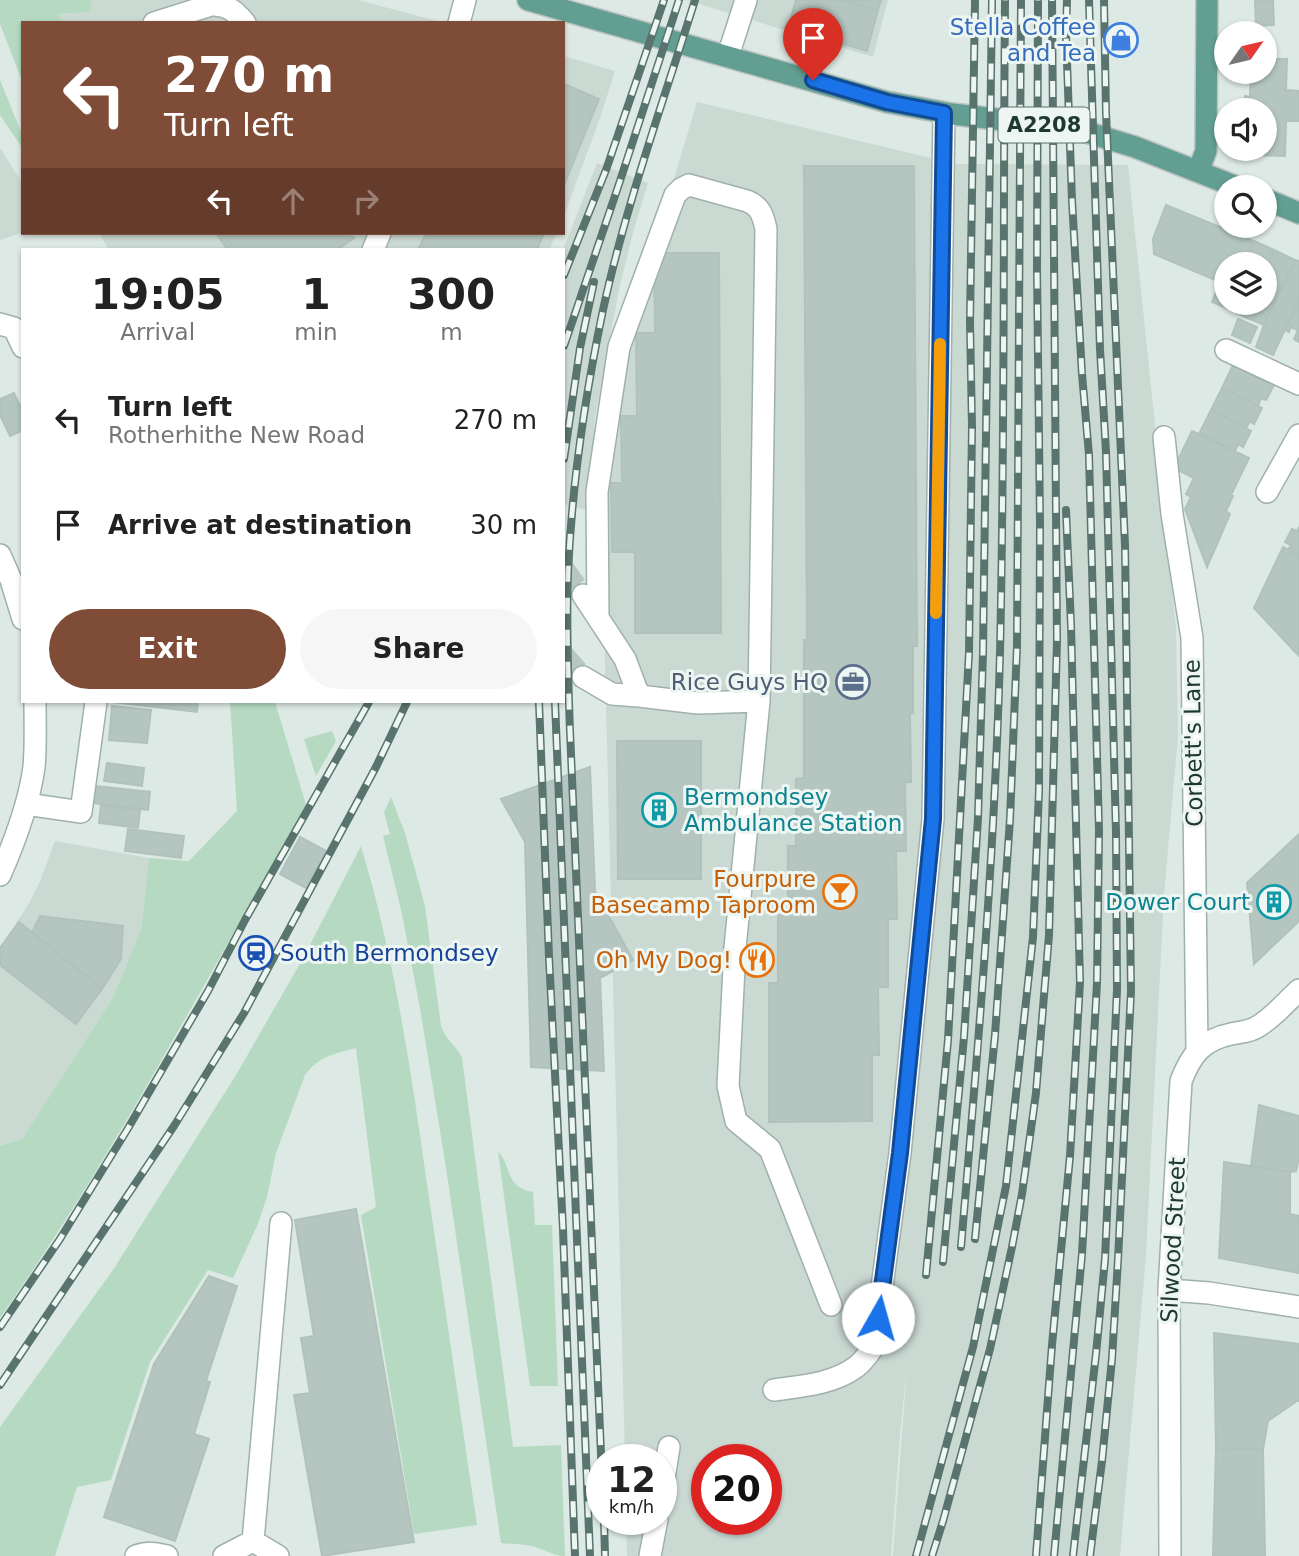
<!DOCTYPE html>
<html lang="en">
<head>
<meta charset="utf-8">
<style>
	:root { --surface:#fff; --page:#f6f6f6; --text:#222; --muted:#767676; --accent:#7f4c38 }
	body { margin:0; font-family:"DejaVu Sans",sans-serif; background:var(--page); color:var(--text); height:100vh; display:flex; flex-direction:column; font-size:26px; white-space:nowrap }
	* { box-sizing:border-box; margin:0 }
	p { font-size:23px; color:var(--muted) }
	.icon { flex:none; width:38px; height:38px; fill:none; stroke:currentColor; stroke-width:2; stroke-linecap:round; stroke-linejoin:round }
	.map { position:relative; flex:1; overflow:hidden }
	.panel { position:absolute; left:21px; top:248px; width:544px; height:455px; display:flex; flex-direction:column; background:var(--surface); border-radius:0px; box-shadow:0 2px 5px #0004 }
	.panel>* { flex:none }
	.top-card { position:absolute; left:21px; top:21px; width:544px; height:214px; border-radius:0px; box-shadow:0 2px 5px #0004; background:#7f4c38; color:#fff; overflow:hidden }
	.needle { width:46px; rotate:56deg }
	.fabs { position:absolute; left:1214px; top:21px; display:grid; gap:14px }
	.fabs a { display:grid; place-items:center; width:63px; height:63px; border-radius:50%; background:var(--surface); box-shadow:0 2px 5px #0004; font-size:35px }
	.speed { position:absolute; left:586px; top:1444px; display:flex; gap:14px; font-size:35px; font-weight:700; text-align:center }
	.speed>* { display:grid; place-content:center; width:91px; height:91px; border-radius:50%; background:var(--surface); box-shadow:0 2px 5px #0004; line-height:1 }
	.speed small { font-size:18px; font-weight:400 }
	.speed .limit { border:10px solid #d22; background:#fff; color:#111 }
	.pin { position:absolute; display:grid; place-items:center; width:60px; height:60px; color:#fff; margin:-72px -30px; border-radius:50% 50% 50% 0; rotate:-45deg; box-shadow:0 0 7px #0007 }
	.pin .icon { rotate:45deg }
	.me { position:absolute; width:77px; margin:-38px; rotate:7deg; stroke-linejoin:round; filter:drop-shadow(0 0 5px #0008) }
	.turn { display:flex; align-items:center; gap:24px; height:147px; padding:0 28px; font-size:32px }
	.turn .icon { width:91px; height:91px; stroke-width:2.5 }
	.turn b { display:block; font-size:49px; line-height:60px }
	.lanes { display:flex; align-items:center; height:66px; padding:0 28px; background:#0003; justify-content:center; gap:35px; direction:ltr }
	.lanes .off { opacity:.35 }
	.eta { display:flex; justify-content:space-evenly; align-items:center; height:119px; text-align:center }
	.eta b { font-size:42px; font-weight:700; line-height:49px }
	.action { display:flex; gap:14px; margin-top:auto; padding:14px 28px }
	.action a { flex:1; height:80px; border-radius:42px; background:var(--accent); color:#fff; font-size:28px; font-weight:700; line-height:80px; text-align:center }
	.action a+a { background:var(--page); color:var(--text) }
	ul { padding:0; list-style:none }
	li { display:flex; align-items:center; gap:21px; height:105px; padding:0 28px }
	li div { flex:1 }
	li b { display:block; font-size:26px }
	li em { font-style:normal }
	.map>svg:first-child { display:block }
</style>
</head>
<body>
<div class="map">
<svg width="1299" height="1556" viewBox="0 0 1299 1556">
	<rect width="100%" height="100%" fill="#dde9e4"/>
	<path fill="#cbd9d3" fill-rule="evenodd" d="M92,0h266l87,23h-382l-6,-9 34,-2z
		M686,0h202l-15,57z
		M564,56l51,15 -14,44 -37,101z
		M697,102l246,59 15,3 170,1 48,462 2,109 -14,159 -18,360 -26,301h-227l14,-190 -7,67 -9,123h-264l-1,-37h36v-59l-37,-1 -26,-1033zM707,1460h59v59h-59z
		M0,148l23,36v48l-23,8z
		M597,163l51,20 -15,50 -13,52 -13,68 -12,65 -7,93 -24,-7 -1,-254z
		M99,233h458l-8,17h-440z
		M55,841l94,17 -8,72 -29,69 -90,140 -22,7v-198l28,-43 12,-24z"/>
	<path fill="#b5dac1" d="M0,0h92l-1,12 -33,2 5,9h-40v60l-23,-59z
		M0,80l23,57v12l-23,-34z
		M230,702h45l32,106c-47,75 -89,154 -133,230 -54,96 -111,190 -174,280v-172l22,-7 90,-140 29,-69 8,-72 40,3 48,-50z
		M332,731l4,10 -20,35 -12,-37z
		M391,797l14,36 20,73 16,120c4,13 16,20 21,32l51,389 48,-2 4,111c-12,0 -23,-8 -34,-10 -10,-2 -20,-2 -30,-3l-55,-375 -25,-154 -19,-100 -19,-78 7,-2 -6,-22z
		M361,846c33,110 50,224 66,338 17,114 33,228 50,341l-63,9 -53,-319 15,-8 -20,-159c-22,6 -37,8 -51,27l-29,78 -9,44 -10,29 -24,52 -25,-8 -58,92 -39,118 -34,7 -22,69h-55v-129l113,-157 123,-195 65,-113z
		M498,1152c11,9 9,30 23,36 3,2 8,3 12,4l2,33h17l6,161h-28z"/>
	<path fill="#b5c6c0" stroke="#b0c2bb" stroke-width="2" d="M796,0h46l36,10 -11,41 -79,-23z
		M842,0h39l-3,10z
		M1255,0h18l1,25 -18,1z
		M1265,59h22l-1,31 13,1v30h-13l-1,35 -35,-1v-6h15v-39h-21l1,-14 5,1 1,-25h14z
		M564,84l35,15 -35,86z
		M804,166h110l3,480h-4v67h-3l1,69h-6l1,69h-10l1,68h-9v68h-10l1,68h-7v66l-103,1v-139h9v-68h10v-69h8v-67l8,-1v-138h3z
		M1166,205l88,36 -10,23h-17l1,39 -2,5 -14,-6 8,-20 -66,-28 -1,-15z
		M216,233h134l4,5 -17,12h-109z
		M426,233h118l-7,17h-119z
		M1254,241l20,9 -9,20v-6h-21z
		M1274,250l21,10 -31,65 -19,-8 6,-14h14v-33z
		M654,253h65l2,380h-86v-81h-23l-1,-69h11l-1,-67h16l-1,-83h19z
		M1295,260l4,1v39l-26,55 -17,-8 8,-22z
		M1299,300v42l-5,-3 4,-9 -7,-3 -2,5 -4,-2z
		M1228,303h23l-6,14 -19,-9z
		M1238,319l19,8 -7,16 -18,-8z
		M1233,365l41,20 -8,15 -5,-2 -3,8 -36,-18z
		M1222,388l40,20 -8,16 -4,-3 -4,7 -35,-18z
		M14,393l9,19v18l-13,6 -10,-21v-16z
		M1211,410l40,21 -8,16 -5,-3 -3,7 -36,-17z
		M1192,431l57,27 -18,37 2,1 -7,15 4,3 -23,53 -22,-58 6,-12 -5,-3 8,-16 -20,-10z
		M1299,527v28l-11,-5 3,-5 -6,-3 7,-13 5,2z
		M1283,547l16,8v101l-45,-48z
		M112,702h86l-1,10z
		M112,706l39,4 -4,33 -38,-3z
		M617,741h84v138h-83z
		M107,763l37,5 -2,18 -38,-5z
		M590,767l5,124 38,69 -33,18 4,93 -73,-4 -6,-225 -24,-43z
		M95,786l55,6 -2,18 -55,-7z
		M101,805l39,5 -2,18 -39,-5z
		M128,829l56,7 -3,22 -56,-7z
		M1299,834v87l-45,43 -7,-81z
		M300,837l26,14 -20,37 -26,-14z
		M40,916l83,10 -2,33 -19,30 -70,-56z
		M19,922l83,67 -26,35 -76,-59v-17z
		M752,947l11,1 -2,24h-11z
		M1259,1105l40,11v42l-3,13 -6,1 -39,-6z
		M1224,1162l66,10v42l9,2v57l-80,-15z
		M356,1209l58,333 -92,14 -28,-161 16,-2 -9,-55 13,-2 -19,-116z
		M209,1276l28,10 -31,95 4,1 -16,52 15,5 -34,102 -71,-24 50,-153z
		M1214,1333l85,11v57h-2l-29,20 -5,28 -47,-1z
		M1216,1448l47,1 2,107h-52z"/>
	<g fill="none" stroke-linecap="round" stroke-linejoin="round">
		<path stroke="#b7c6c0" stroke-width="21" stroke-dasharray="21 10" stroke-linecap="butt" d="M564,569l19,26
			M564,655l19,22"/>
		<g stroke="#a0b0ab" stroke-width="24">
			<path id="minor" d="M154,23l57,-18c16,-1 24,6 34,18
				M459,23l6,-23
				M728,56l18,-56
				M373,250l7,-17
				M0,324l14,4 9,19
				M1226,350l73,34
				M1164,437l8,77 20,124 5,412
				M1267,492l32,-57
				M0,555l11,25 12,39
				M583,595l42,64 14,37
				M598,616l-1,-124 22,-145 56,-152 6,-6 8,-4 58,16c13,5 16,14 19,28l-7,472 -24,247 -7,138 8,35 34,28 61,156
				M583,677l29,17 27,2 59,7 61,-2
				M26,804l55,8 15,-110
				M0,875c15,-34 29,-71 34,-108 2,-22 1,-44 1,-65
				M1169,1290l40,3 90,14
				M774,1390c28,-4 59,-6 82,-23 7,-5 13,-14 18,-21l26,-193 33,-334 11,-706
				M662,1491l7,-44
				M253,1541l28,-318
				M253,1541l25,15
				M136,1556c12,-4 19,-3 31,0
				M224,1556l29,-15
				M650,1556l7,-37
				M1170,1556l-1,-266 12,-209c10,-26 21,-41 50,-47 9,-2 18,-2 26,-7 16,-9 29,-25 42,-37"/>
		</g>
		<g stroke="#bcc3c2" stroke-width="24">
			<path id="major" d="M528,0l359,102 65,12 121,14 62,19 102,40
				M1198,171l8,-20 1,-151
				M1265,199l34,14"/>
		</g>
		<use href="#minor" stroke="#fff" stroke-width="21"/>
		<use href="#major" stroke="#629e91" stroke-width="21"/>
		<g stroke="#59746e" stroke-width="8">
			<path id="rail" d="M564,275l42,-105 58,-170
				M564,346l55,-162 60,-184
				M564,459l16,-111 14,-66
				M539,702l10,255 14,272 12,327
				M555,702l35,854
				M975,1239l20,-204 15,-216 7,-173 4,-646
				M961,1247c17,-198 34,-396 39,-594 5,-218 3,-436 5,-653
				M943,1262l21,-225 14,-219 5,-166 9,-652
				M926,1275l22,-235 21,-387 3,-226 -2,-106 5,-321
				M0,1327l60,-88 67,-109 81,-139 37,-71 124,-218
				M0,1385l174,-259 70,-113 132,-246 31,-65
				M602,1477l-32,-746c-2,-53 -4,-106 -2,-159 4,-88 17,-176 35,-262 23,-106 60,-207 92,-310
				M604,1519l1,37
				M916,1556l57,-209 33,-161 27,-249 6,-146 1,-269 -3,-252 1,-270
				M932,1556l11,-35 47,-172 22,-102 10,-53 14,-101 13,-158 8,-295 -5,-640
				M1036,1556l16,-211 18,-189 10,-174 -9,-357 -5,-115
				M1054,1556l28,-302 15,-271 2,-152 -10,-376 -7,-81 -10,-174 -6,-166 1,-34
				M1073,1556l23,-202 9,-95 12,-270 -1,-156 -10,-381 -6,-103 -11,-349
				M1090,1556l12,-95 10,-102 6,-99 13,-269 -6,-446 -19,-432 -2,-113"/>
		</g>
		<use href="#rail" stroke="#edf6f2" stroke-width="5" stroke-dasharray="16" stroke-linecap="butt"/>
	</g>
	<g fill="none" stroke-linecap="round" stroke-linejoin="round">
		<g stroke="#114b97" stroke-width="18">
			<path id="route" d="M813,80l74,22 57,11 -11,706 -33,334 -22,165"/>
		</g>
		<use href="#route" stroke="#1a73e8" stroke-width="12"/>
		<path stroke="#f59e0b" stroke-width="12" d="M936,613l4,-269"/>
	</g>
	<defs>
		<g id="shop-ring" transform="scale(1.75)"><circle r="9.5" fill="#edf6f2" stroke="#3f7fe0" stroke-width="1.5"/><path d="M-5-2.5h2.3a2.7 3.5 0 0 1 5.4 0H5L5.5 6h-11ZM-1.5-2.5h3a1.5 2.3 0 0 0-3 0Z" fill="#3f7fe0"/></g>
		<g id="office-ring" transform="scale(1.75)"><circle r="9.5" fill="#edf6f2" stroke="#5c6f8a" stroke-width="1.5"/><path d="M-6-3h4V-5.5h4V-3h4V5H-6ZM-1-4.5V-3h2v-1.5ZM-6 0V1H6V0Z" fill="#5c6f8a"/></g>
		<g id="building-ring" transform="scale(1.75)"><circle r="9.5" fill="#edf6f2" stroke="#0f9aa8" stroke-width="1.5"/><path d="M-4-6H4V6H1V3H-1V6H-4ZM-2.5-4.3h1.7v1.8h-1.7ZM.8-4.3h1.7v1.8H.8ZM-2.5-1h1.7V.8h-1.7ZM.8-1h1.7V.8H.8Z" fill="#0f9aa8"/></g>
		<g id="bar-ring" transform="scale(1.75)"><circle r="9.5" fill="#edf6f2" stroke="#e8710a" stroke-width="1.5"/><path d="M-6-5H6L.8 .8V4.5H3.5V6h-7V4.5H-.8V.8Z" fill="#e8710a"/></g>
		<g id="station-ring" transform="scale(1.75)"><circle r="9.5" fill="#edf6f2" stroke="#1a4fb4" stroke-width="1.5"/><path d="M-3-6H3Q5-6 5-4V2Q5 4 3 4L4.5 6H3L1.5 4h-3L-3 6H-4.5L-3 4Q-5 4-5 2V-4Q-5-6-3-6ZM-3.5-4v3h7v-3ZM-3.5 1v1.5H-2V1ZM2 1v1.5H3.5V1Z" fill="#1a4fb4"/></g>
		<g id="restaurant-ring" transform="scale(1.75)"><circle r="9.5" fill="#edf6f2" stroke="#e8710a" stroke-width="1.5"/><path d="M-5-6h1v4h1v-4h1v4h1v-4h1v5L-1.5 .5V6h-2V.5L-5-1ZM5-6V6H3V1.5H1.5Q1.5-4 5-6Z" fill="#e8710a"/></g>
	</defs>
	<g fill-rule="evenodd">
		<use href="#shop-ring" x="1121" y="40"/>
		<use href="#office-ring" x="853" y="682"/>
		<use href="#building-ring" x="659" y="810"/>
		<use href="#bar-ring" x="840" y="892"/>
		<use href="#building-ring" x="1274" y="902"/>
		<use href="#station-ring" x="256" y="953"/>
		<use href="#restaurant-ring" x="757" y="960"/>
	</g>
	<g text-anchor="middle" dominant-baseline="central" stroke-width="6" stroke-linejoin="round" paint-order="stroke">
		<rect fill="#edf6f2" stroke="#5d716c" stroke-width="2" x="998.5" y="107.5" width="91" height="35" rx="5"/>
		<g font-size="21" font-weight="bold" fill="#1f3832">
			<text x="1044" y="125">A2208</text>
		</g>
		<g font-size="23" fill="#366cbe" stroke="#edf6f2" text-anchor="end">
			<text x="1096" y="27">Stella Coffee<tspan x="1096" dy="26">and Tea</tspan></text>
		</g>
		<g font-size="23" fill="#4e5e75" stroke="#edf6f2" text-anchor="end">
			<text x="828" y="682">Rice Guys HQ</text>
		</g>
		<g font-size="23" fill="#1f3832" stroke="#edf6f2">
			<text transform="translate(1193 743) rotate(-91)">Corbett's Lane</text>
			<text transform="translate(1173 1240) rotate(-87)">Silwood Street</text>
		</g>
		<g font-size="23" fill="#0d838f" stroke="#edf6f2" text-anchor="start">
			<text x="684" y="797">Bermondsey<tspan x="684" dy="26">Ambulance Station</tspan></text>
			<text x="1250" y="902" text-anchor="end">Dower Court</text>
		</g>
		<g font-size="23" fill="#c56008" stroke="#edf6f2" text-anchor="end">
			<text x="816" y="879">Fourpure<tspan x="816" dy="26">Basecamp Taproom</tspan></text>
			<text x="732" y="960">Oh My Dog!</text>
		</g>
		<g font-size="23" fill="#164399" stroke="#edf6f2" text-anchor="start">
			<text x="280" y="953">South Bermondsey</text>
		</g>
	</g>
</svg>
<div class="fabs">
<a><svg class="needle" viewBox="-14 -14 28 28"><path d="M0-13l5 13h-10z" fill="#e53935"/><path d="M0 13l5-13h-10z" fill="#767676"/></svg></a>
<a><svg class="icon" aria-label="sound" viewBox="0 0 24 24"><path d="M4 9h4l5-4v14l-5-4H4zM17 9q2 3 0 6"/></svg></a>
<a><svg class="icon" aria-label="search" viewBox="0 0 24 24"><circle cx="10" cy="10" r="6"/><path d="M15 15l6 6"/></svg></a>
<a><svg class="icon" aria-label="layers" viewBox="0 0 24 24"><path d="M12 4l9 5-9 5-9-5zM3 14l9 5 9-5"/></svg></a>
</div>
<div class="speed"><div>12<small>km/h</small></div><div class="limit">20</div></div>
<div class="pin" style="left:813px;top:80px;background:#d93025"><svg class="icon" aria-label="arrive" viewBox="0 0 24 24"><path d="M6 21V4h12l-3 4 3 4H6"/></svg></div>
<svg class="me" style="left:878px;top:1318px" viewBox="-20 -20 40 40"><circle r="19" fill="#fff"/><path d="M0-13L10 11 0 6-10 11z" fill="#1a73e8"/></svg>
<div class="top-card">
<div class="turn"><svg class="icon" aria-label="left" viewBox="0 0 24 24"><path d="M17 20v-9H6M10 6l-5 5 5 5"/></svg><div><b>270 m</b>Turn left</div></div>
<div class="lanes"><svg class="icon" aria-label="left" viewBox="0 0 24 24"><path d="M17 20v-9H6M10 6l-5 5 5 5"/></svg><svg class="icon off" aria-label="ahead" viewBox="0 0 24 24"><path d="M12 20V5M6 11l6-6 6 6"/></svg><svg class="icon off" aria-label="right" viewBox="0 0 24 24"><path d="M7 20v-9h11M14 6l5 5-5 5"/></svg></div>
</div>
<section class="panel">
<div class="eta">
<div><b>19:05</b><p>Arrival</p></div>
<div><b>1</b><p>min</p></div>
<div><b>300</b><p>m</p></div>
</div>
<ul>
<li><svg class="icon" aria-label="left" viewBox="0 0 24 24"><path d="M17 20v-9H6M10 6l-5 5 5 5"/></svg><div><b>Turn left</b><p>Rotherhithe New Road</p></div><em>270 m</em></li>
<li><svg class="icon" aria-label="arrive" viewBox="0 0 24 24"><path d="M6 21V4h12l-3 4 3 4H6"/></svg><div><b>Arrive at destination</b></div><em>30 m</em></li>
</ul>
<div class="action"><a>Exit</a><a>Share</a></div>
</section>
</div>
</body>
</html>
